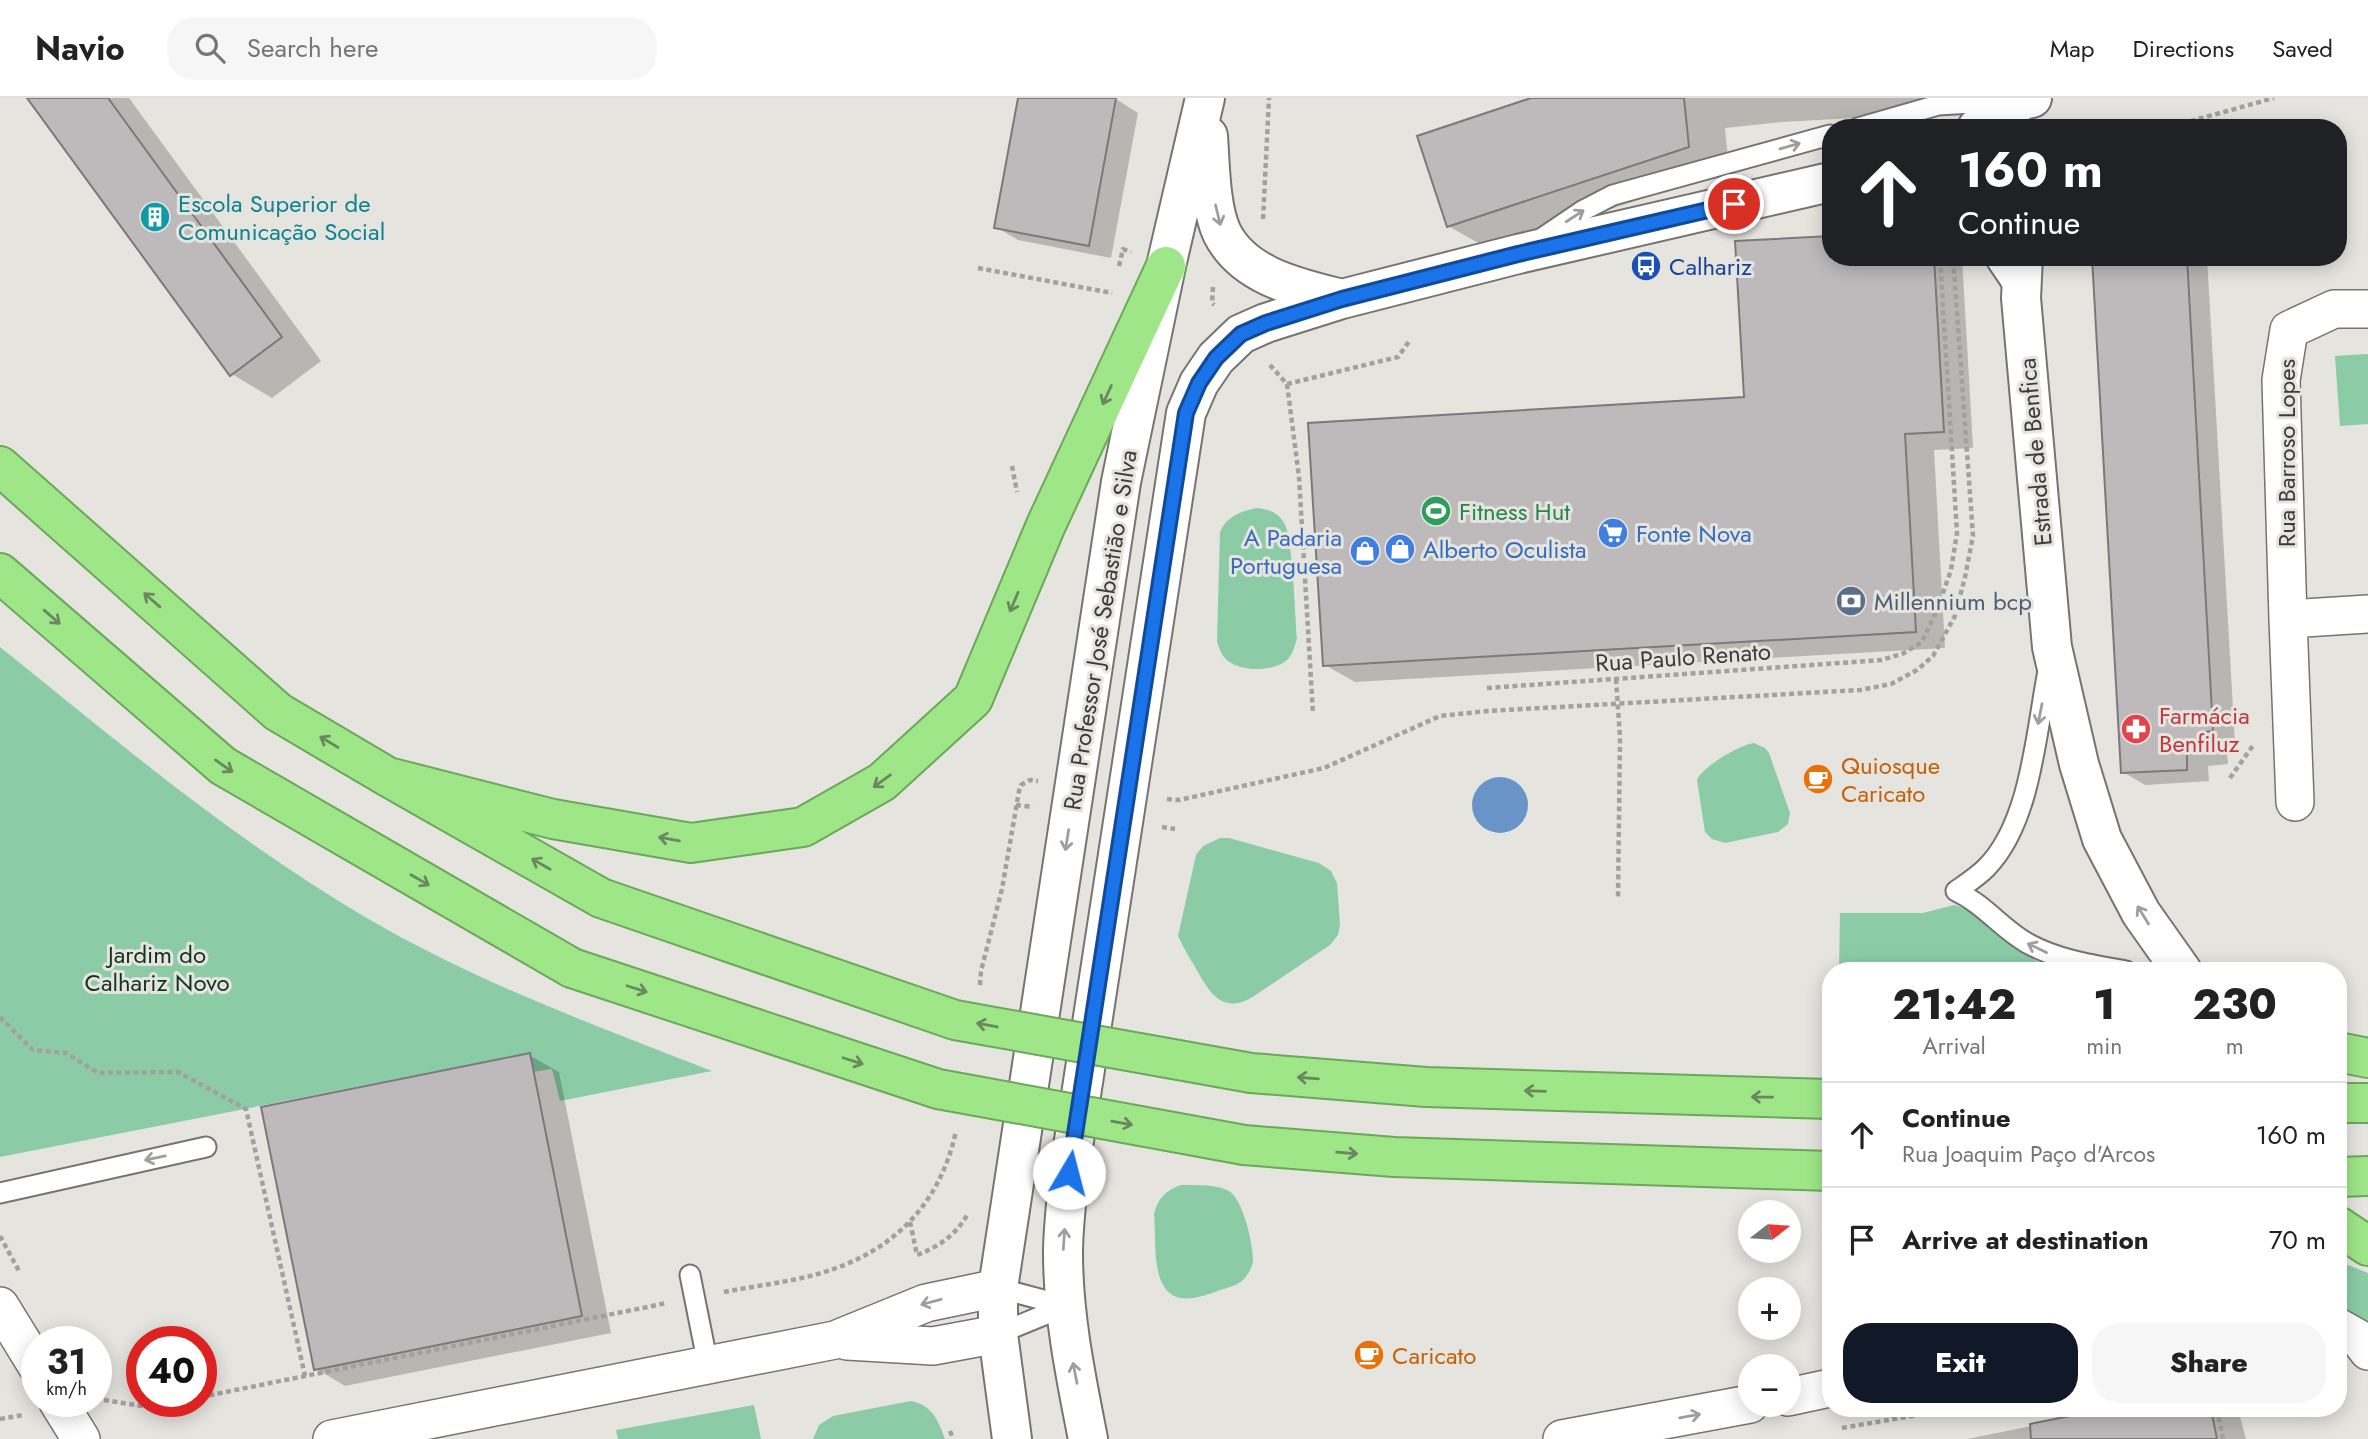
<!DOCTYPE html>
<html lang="en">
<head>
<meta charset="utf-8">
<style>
	:root { --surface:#fff; --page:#f6f6f6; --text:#222; --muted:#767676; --line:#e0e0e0; --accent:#111827 }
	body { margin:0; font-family:Jost,sans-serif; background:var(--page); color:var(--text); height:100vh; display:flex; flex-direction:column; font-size:26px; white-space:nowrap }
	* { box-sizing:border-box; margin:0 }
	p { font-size:23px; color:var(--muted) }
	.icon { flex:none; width:38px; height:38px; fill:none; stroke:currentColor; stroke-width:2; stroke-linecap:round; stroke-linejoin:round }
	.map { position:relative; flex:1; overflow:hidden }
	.drawer { position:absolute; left:1822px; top:864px; width:525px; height:455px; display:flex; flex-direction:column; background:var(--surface); border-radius:28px; box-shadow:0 4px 18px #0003 }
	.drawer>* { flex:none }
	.top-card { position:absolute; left:1822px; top:21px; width:525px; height:147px; border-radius:28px; box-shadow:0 4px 18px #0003; background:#202124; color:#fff; overflow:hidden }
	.needle { width:46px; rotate:73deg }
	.controls { position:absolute; left:1738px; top:1102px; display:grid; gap:14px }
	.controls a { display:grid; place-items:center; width:63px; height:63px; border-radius:50%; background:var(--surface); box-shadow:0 4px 18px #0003; font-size:35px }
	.speed { position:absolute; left:21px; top:1228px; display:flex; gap:14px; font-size:35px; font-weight:700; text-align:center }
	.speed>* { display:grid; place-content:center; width:91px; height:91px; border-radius:50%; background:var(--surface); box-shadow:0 4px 18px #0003; line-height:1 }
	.speed small { font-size:18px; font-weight:400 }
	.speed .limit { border:10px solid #d22; background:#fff; color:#111 }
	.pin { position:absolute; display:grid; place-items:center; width:60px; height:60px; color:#fff; margin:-30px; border:4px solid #fff; border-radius:50%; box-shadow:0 2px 7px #0007 }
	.me { position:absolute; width:77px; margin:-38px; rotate:8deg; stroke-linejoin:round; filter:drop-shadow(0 0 5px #0008) }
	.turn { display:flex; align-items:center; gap:24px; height:147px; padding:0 21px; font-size:32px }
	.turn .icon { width:91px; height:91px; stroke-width:2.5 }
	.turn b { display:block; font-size:49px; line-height:60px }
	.eta { display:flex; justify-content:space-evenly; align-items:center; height:119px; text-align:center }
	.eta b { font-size:42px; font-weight:800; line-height:49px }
	.cta { display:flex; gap:14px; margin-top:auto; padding:14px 21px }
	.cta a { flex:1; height:80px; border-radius:28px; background:var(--accent); color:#fff; font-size:28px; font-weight:800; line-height:80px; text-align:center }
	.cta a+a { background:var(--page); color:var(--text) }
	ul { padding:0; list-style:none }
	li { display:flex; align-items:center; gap:21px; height:105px; padding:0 21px; border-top:2px solid var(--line) }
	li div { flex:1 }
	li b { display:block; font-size:26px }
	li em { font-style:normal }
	header { display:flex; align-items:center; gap:42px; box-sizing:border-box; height:98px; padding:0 35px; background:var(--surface); border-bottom:2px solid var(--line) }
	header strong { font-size:33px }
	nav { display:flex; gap:38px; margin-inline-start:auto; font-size:24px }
	.search { width:490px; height:63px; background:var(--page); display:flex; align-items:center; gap:18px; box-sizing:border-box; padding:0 24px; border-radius:28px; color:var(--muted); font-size:26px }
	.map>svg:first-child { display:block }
</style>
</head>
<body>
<header>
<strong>Navio</strong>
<div class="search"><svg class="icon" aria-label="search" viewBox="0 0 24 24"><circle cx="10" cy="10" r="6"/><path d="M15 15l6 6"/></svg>Search here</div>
<nav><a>Map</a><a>Directions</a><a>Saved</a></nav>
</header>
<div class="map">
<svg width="2368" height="1341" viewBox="0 0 2368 1341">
	<rect width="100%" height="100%" fill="#e6e4df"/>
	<path fill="#8bcca7" d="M2368,256v70l-28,2 -5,-70z
		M1256,410c12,1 22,4 28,15 9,13 11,94 13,115 -2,8 -4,15 -9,21 -13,13 -46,13 -60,2 -6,-5 -9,-12 -11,-20l3,-109c7,-16 20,-20 36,-24z
		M0,549c118,95 234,193 365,270 109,64 229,108 347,154l-152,30 -8,-32 -19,3 -4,-19 -529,104z
		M1754,645l11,5 4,5 21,60 -2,11 -10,8 -53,11 -13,-4 -7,-7 -8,-52c5,-13 42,-35 57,-37z
		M1220,740h9l90,25 12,8 6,12 3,41 -2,11 -8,10 -79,53c-31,17 -43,-9 -56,-31 -6,-10 -12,-20 -17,-31l18,-81 7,-9z
		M1954,807c23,5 49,34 69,48 13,8 25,14 40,18h-224l1,-58h83z
		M1181,1087c14,0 35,-1 48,6 14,8 24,53 24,69 0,5 -3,11 -6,15 -6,10 -17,12 -27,15 -19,7 -46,18 -58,-7 -9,-19 -6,-47 -8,-69 4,-16 12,-24 27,-29z
		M2338,1163l30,12v57l-30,-19z
		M911,1303c21,4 27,19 34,38h-132l6,-14 14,-9z
		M754,1307l7,34h-143l-2,-9z"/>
	<path fill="#6994c8" d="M1472 707a28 28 0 1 1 56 0a28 28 0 1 1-56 0Z"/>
	<path fill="#0003" d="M29,0h100l192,263 -49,37 -40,-24z
		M1020,0h88l8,1 22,14 -27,145 -93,-18 -22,-13z
		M1537,0h439l1,13 -195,11 -57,6 4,42 -240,79 -41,-23z
		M1830,139v20h132l11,191 -39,2 11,198 -590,34 -30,-17 421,-266 -9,-156z
		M2093,159h114l28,486h-9l2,21 -20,2 1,15 -64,4 -22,-13z
		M529,957l30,17 52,261 -266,53 -30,-18z
		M2117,1311h121l8,30h-279z"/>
	<path fill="#bebabc" stroke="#7c787b" stroke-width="2" d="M27,0h81l174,239 -52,39z
		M1018,0h98l-27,148 -95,-18z
		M1531,0h153l5,49 -242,80 -30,-91z
		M1830,138v21h104l10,175 -39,2 11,198 -593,34 -15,-243 436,-26 -9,-156z
		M2092,159h95l26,474 -8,1 1,20 -19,2v16l-66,3z
		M530,955l52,263 -268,54 -53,-263z
		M2105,1311h106l6,30h-186l-1,-15z"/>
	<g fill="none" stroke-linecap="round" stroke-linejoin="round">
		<g stroke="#767470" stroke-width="23">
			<path id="service" d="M1858,30l80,-23 69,-4
				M1542,140l40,-27 31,-16 217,-60
				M1994,159l23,34
				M2048,573c-12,61 -17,152 -62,197 -9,9 -20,16 -30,23 29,14 45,37 71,52 31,17 65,22 99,28
				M0,1095l206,-46
				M690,1177l18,90
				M998,1190l68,18
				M998,1236l68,-28"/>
		</g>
		<g stroke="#767470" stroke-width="40">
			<path id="minor" d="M2288,521l-7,-239 8,-50 45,-21h34
				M2295,704l-7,-183 80,-5
				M0,1208l37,60
				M2338,1229l21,12 9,12
				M847,1243l86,5 65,-12
				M1788,1299l42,-9
				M58,1304l23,37
				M332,1341l503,-99 91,-37 72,-15
				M1562,1341l188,-35"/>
		</g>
		<g stroke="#767470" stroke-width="42">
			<path id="tertiary" d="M1977,30l46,-28 9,-2
				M1208,38c2,27 2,72 14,97 22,44 77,55 120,66
				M2023,159l-2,41 31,349 27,117 23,75 39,74 41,58
				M1012,1341l-14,-105v-46l123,-806 45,-216 39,-168
				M1088,1341c-12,-61 -25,-123 -25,-186 0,-27 4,-54 6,-80l117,-760 13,-30 17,-25 25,-24 25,-11 76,-24 176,-45 312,-72"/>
		</g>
		<g stroke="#6ca75a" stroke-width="42">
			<path id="trunk" d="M0,368l278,246 110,65 213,121
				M0,475l223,193 349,202
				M388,679l165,42 138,24 112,-16 79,-45 91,-83 73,-174 120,-259
				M2338,954l30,6
				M2338,1005h30
				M2338,1079l30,-1
				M2338,1128l30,20"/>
		</g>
		<path stroke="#a3a19d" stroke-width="4.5" stroke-dasharray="5 3.5" stroke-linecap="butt" d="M2166,30l108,-30
			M1263,121l6,-121
			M1119,168l4,-17 8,3
			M978,170l134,25
			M1213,189l-1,16 2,2
			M1270,267l17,19 12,93 14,237
			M1287,286l111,-27 12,-17
			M1012,368l5,26
			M1616,581l4,58 -2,160
			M1487,590l395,-28 22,-7 18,-11 15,-32 14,-40 6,-37 -17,-276
			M2230,680l24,-34
			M1167,701l12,1 145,-32 116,-52 48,-5 372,-21 31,-6 26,-14 16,-14 22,-40 10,-39 8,-41 -20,-279
			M1016,707l17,2
			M1162,729l13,2
			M980,887l1,-14 21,-82 17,-98 2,-6 9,-5 8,1
			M0,919l33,33 33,3 32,20 80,-1 68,37 59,267
			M910,1124l7,33c21,-8 39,-20 50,-40
			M0,1138l19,35
			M724,1194c41,-8 87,-12 125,-29 58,-25 94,-71 107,-132
			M201,1299l466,-94
			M104,1302l44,7 27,-5
			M2217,1311l6,30
			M0,1321l23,-4
			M1842,1330l111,-19
			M950,1333l3,8"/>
		<use href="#service" stroke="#fff" stroke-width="19"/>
		<use href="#minor" stroke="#fff" stroke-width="37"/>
		<use href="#tertiary" stroke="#fff" stroke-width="38"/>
		<use href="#trunk" stroke="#9ee688" stroke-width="38"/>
		<g stroke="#6ca75a" stroke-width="42" stroke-linecap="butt">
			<path id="trunk-bridge" d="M601,800l354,122 296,53 175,14 404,12
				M572,870l366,121 306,56 150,12 436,14"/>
		</g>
		<use href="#trunk-bridge" stroke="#9ee688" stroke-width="38"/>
	</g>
	<defs><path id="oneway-shaft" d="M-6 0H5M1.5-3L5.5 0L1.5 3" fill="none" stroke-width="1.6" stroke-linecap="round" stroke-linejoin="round" transform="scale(1.75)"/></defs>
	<g stroke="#9e9e9c">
		<use href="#oneway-shaft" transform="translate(1790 48) rotate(-16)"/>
		<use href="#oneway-shaft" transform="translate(1218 117) rotate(76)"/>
		<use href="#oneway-shaft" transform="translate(1575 118) rotate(-33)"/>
		<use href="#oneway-shaft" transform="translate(2040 616) rotate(101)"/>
		<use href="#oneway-shaft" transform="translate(1067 742) rotate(99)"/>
		<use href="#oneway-shaft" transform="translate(2143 817) rotate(-122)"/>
		<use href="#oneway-shaft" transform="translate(2037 850) rotate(-154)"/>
		<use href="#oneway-shaft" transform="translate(155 1060) rotate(168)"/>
		<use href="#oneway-shaft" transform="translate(1064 1141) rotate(-86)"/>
		<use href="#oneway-shaft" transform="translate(931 1204) rotate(165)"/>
		<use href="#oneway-shaft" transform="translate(1075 1275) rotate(-101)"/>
		<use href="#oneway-shaft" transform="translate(1690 1318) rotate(-10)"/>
	</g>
	<g stroke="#69885d">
		<use href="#oneway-shaft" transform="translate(1107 297) rotate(115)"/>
		<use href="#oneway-shaft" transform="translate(152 502) rotate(-139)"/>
		<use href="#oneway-shaft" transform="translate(1014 504) rotate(113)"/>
		<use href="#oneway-shaft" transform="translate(52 519) rotate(41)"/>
		<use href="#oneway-shaft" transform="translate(329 644) rotate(-149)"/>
		<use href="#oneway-shaft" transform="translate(224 668) rotate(35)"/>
		<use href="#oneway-shaft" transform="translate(882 683) rotate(144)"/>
		<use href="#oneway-shaft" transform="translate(669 741) rotate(-170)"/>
		<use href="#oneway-shaft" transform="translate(541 766) rotate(-150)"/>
		<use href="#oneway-shaft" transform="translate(420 782) rotate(30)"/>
		<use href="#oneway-shaft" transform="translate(637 891) rotate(18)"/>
		<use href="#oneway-shaft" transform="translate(987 927) rotate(-170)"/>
		<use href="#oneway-shaft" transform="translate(853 963) rotate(18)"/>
		<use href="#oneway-shaft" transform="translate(1308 980) rotate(-175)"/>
		<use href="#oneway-shaft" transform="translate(1535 993) rotate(-178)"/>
		<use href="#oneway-shaft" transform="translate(1762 999) rotate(-179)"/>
		<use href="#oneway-shaft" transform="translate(1122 1025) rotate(10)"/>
		<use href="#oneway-shaft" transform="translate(1347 1055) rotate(5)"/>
	</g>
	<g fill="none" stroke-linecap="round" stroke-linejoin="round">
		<g stroke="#114b97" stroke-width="18">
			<path id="route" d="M1069,1075l117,-760 13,-30 17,-25 25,-24 25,-11 76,-24 176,-45 216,-50"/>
		</g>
		<use href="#route" stroke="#1a73e8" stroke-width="12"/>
	</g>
	<defs>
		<g id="building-disc" transform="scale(1.575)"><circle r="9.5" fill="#0f9aa8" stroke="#e6e4df"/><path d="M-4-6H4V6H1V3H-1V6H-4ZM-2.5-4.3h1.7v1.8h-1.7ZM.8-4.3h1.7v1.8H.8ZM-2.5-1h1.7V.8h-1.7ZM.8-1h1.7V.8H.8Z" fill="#fff"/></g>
		<g id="bus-disc" transform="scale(1.575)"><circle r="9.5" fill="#1a4fb4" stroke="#e6e4df"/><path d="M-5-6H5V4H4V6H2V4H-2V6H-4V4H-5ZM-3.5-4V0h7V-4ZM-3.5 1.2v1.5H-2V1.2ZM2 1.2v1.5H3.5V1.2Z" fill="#fff"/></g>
		<g id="stadium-disc" transform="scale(1.575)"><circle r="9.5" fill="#2e9e5b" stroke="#e6e4df"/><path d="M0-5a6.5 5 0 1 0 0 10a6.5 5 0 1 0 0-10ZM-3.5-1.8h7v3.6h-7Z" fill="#fff"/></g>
		<g id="supermarket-disc" transform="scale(1.575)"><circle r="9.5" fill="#3f7fe0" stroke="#e6e4df"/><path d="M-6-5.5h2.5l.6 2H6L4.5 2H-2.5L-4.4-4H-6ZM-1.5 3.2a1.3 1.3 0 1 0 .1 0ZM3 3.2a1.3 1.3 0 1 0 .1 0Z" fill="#fff"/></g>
		<g id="shop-disc" transform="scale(1.575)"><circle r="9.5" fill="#3f7fe0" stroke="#e6e4df"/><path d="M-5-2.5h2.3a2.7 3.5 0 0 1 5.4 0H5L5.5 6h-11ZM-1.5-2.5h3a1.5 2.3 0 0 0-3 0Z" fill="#fff"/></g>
		<g id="bank-disc" transform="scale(1.575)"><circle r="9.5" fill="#5c6f8a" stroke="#e6e4df"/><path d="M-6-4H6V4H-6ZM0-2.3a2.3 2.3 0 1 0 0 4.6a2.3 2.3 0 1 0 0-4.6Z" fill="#fff"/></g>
		<g id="pharmacy-disc" transform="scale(1.575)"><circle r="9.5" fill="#e0444e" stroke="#e6e4df"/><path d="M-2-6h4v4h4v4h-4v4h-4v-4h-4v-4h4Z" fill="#fff"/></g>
		<g id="cafe-disc" transform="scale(1.575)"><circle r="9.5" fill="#e8710a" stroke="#e6e4df"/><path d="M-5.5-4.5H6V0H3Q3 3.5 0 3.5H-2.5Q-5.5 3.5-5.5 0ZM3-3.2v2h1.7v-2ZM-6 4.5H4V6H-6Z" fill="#fff"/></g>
	</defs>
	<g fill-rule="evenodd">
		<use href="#building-disc" x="155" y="119"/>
		<use href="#bus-disc" x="1646" y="168"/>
		<use href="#stadium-disc" x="1436" y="413"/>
		<use href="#supermarket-disc" x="1613" y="435"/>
		<use href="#shop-disc" x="1400" y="451"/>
		<use href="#shop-disc" x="1365" y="453"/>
		<use href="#bank-disc" x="1851" y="503"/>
		<use href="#pharmacy-disc" x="2136" y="631"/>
		<use href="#cafe-disc" x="1818" y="681"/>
		<use href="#cafe-disc" x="1369" y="1257"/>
	</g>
	<g text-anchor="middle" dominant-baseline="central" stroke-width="6" stroke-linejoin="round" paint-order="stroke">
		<g font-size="24" fill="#0d838f" stroke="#e6e4df" text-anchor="start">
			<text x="178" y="105">Escola Superior de<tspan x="178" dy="28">Comunicação Social</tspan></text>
		</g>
		<g font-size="24" fill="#164399" stroke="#e6e4df" text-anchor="start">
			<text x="1669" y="168">Calhariz</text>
		</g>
		<g font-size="24" fill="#3d3c3a" stroke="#e6e4df">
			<text transform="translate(2035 354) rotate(-95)">Estrada de Benfica</text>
			<text transform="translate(2286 355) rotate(-90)">Rua Barroso Lopes</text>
			<text transform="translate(1100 532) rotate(-81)">Rua Professor José Sebastião e Silva</text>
			<text transform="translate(1683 559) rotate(-4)">Rua Paulo Renato</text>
		</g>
		<g font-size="24" fill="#27864d" stroke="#e6e4df" text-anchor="start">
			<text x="1459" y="413">Fitness Hut</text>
		</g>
		<g font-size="24" fill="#366cbe" stroke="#e6e4df" text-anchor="start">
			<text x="1636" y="435">Fonte Nova</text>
			<text x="1342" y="439" text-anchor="end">A Padaria<tspan x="1342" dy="28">Portuguesa</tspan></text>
			<text x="1423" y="451">Alberto Oculista</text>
		</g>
		<g font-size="24" fill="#4e5e75" stroke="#e6e4df" text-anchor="start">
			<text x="1874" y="503">Millennium bcp</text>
		</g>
		<g font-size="24" fill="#be3a42" stroke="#e6e4df" text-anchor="start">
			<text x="2159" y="617">Farmácia<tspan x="2159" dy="28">Benfiluz</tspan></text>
		</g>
		<g font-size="24" fill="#c56008" stroke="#e6e4df" text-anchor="start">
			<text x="1841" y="667">Quiosque<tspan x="1841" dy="28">Caricato</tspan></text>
			<text x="1392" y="1257">Caricato</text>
		</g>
		<g font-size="24" fill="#123222" stroke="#e6e4df">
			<text x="157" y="856">Jardim do<tspan x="157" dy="28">Calhariz Novo</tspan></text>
		</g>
	</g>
</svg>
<div class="controls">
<a><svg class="needle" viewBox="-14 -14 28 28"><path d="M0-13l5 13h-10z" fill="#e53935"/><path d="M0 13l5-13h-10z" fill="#767676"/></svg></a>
<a>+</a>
<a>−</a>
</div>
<div class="speed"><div>31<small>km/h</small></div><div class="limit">40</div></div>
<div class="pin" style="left:1734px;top:106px;background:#d93025"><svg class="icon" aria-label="arrive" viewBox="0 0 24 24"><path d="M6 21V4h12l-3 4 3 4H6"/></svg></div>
<svg class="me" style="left:1069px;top:1075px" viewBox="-20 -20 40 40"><circle r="19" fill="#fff"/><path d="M0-13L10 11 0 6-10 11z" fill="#1a73e8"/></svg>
<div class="top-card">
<div class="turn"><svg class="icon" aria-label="ahead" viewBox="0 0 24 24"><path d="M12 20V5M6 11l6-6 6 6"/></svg><div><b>160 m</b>Continue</div></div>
</div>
<section class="drawer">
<div class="eta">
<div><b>21:42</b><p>Arrival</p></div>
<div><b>1</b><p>min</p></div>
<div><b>230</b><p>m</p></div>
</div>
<ul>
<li><svg class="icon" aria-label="ahead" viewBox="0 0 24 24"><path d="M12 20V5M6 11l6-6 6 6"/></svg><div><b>Continue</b><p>Rua Joaquim Paço d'Arcos</p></div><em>160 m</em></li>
<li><svg class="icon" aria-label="arrive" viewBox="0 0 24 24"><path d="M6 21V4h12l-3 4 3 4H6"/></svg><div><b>Arrive at destination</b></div><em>70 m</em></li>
</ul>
<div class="cta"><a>Exit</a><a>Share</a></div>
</section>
</div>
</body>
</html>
